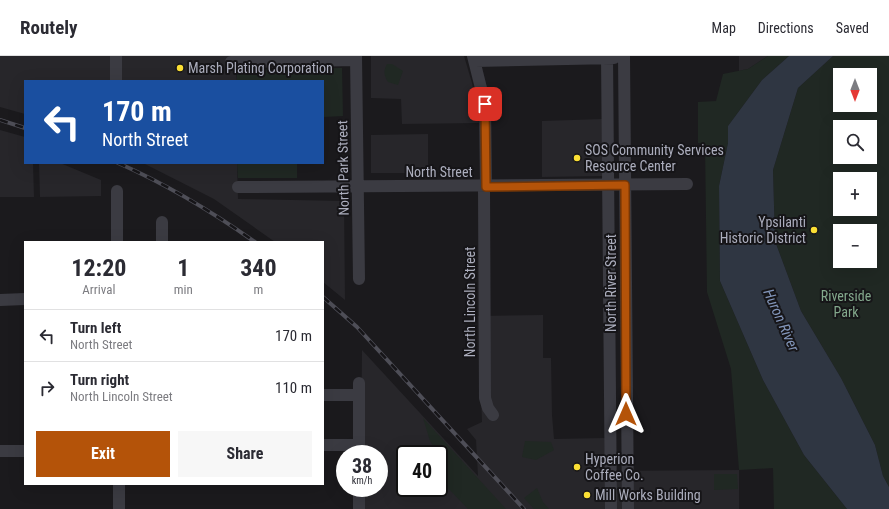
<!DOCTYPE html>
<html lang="en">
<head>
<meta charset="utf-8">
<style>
	:root { --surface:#fff; --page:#f7f7f7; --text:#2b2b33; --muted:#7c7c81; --line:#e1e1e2; --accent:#b45309 }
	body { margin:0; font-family:"Roboto Condensed",sans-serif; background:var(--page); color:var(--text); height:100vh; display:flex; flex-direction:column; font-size:15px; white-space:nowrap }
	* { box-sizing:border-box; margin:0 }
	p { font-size:13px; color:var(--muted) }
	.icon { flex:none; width:22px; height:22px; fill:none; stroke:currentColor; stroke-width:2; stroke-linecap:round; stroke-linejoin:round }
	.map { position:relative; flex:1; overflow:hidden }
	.details { position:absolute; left:24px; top:185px; width:300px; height:244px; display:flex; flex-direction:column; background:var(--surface); border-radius:0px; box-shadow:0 4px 16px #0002 }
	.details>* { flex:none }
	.top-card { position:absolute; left:24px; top:24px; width:300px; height:84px; border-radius:0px; box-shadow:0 4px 16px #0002; background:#1a4fa0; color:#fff; overflow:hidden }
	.needle { width:26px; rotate:180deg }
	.fabs { position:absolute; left:833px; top:12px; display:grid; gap:8px }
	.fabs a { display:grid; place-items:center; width:44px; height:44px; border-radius:0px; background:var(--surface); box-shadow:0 4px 16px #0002; font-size:20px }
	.speed { position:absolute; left:336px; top:389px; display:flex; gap:8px; font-size:20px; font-weight:700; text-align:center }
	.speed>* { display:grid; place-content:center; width:52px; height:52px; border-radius:50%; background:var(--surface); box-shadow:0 4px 16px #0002; line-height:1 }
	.speed small { font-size:10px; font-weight:400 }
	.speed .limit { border:2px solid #111; border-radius:6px; background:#fff; color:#111 }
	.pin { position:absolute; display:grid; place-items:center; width:34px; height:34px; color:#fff; margin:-17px; border-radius:8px; box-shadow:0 2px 6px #0006 }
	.me { position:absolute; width:44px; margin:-22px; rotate:0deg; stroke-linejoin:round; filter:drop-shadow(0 0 3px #0008) }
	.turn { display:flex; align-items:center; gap:14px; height:84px; padding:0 12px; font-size:18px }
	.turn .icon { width:52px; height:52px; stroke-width:2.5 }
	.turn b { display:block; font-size:28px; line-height:34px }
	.eta { display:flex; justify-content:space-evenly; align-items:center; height:68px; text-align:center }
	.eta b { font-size:24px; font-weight:700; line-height:28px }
	.button { display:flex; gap:8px; margin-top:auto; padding:8px 12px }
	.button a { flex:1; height:46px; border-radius:0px; background:var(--accent); color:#fff; font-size:16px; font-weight:700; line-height:46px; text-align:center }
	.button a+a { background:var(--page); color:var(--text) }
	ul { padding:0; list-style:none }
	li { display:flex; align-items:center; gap:12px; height:52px; padding:0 12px; border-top:1px solid var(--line) }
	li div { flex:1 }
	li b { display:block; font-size:15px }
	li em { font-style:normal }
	header { display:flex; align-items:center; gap:24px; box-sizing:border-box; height:56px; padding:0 20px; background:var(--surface); border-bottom:1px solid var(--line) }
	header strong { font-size:19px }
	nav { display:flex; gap:22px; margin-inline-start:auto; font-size:14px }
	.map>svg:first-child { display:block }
</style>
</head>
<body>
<header>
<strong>Routely</strong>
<nav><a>Map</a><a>Directions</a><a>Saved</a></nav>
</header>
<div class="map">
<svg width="889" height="453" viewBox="0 0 889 453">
	<rect width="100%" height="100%" fill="#1b1a1d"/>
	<path fill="#27262a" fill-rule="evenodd" d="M0,0h234l3,25h-212v33l-25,-7z
		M371,0h93l8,27 7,40 -77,1 -1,-25 -30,-1z
		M739,0h29l-20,13 -9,2z
		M603,63v57l-61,1v-56z
		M0,74l25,7v26h8l1,34h-34z
		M428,78v39h-57v-38z
		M39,107h21l41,17v16l-61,1z
		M143,107h94l1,36 106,2 1,99 -22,-18v-40h-48l-61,-43z
		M543,259v43h8l1,57 2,24 51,-1 1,33 133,-1v39h-379v-21h19v-34h-18l1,-104 116,126 -2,-36 -9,-11 15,-7 -4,-106zM405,398h34v34h-34z"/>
	<path fill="#202823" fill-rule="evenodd" d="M768,0h21l-27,24 -34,46v17l-9,43 1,95 43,99 41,75 43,54h-73l-1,-41 -34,2 -8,-101 -24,-77 -2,-148 -7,-1v-41l18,-1 7,-27 25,-5z
		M833,0h56v431l-6,-11 -8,-31 -34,-67 -40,-67 -26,-70 -2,-71 25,-82zM840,19h30v30h-30zM840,71h30v30h-30zM840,123h30v30h-30zM840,175h30v30h-30z
		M387,8h5l11,7 -5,14 -10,-3c-4,-6 -5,-11 -1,-18z
		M342,12l1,48 -20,1v-36h-86v-12z
		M237,107h60v15h-59z
		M423,362l83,91h-38l-21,-22v-20l-17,-26z
		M525,385l26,1 3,8 -18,10 -14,-3z
		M714,418h23l1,15 -24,1z
		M537,432l6,14 6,7h-15l-10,-11z"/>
	<path fill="#2f3642" d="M789,0h44l-35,32 -25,82 2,71 26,70 40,67 34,67 8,31 6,11v22h-42l-43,-54 -41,-75 -43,-99 -1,-95 9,-43v-17l34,-46z"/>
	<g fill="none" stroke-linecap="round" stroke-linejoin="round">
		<path stroke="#3b3b42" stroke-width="12" d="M116,0v25
			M356,0l3,223
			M473,0l12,48 1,83
			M607,0l4,453
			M624,0l4,453
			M475,5l139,-3
			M231,6l125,-2
			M238,131l449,-3
			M484,131l1,211 3,10 5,7
			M117,135v51
			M162,166v20
			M0,244l25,-1
			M323,339h36
			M323,389h35
			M0,395h25
			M359,398v-71
			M119,428v25
			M359,432v21"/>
		<g stroke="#4e4e57" stroke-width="4">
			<path id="rail" d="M0,64l25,8
				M118,107c48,21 93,48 137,79
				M323,241l34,30 167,182"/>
		</g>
		<use href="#rail" stroke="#161518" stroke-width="2.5" stroke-dasharray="8" stroke-linecap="butt"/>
	</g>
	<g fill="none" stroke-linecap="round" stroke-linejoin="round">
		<g stroke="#753606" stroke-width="10">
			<path id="route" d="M485,48l1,83 139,-2 1,229"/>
		</g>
		<use href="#route" stroke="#b45309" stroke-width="7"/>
	</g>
	<g fill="#fbdf34" stroke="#161518" stroke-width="1.5">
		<circle cx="180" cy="12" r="4"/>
		<circle cx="577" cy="102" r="4"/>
		<circle cx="814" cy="174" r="4"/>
		<circle cx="577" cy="411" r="4"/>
		<circle cx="587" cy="439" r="4"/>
	</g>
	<g text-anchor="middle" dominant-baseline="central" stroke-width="4" stroke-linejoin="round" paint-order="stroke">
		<g font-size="14" fill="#acaebd" stroke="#161518" text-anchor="start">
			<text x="188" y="12">Marsh Plating Corporation</text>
			<text x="585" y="94">SOS Community Services<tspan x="585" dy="16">Resource Center</tspan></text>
			<text x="806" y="166" text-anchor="end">Ypsilanti<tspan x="806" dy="16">Historic District</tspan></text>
			<text x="585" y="403">Hyperion<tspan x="585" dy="16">Coffee Co.</tspan></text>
			<text x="595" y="439">Mill Works Building</text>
		</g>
		<g font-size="14" fill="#acaebd" stroke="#161518">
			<text transform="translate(343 112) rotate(-91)">North Park Street</text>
			<text x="439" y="116">North Street</text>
			<text transform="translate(611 227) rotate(-90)">North River Street</text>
			<text transform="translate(470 246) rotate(-90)">North Lincoln Street</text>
		</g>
		<g font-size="14" fill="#83a88c" stroke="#161518">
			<text x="846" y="240">Riverside<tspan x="846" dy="16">Park</tspan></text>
		</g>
		<g font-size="15" font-style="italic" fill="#8295b9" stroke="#161518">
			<text transform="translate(781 264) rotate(66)">Huron River</text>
		</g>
	</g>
</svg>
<div class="fabs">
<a><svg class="needle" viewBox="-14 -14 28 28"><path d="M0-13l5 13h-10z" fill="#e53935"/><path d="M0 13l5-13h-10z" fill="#7c7c81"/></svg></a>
<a><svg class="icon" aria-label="search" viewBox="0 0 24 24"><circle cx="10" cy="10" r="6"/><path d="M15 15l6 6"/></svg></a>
<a>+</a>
<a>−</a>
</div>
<div class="speed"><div>38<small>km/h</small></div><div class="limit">40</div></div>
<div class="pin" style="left:485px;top:48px;background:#d93025"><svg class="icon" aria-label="arrive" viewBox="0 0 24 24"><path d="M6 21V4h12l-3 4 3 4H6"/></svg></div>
<svg class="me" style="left:626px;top:358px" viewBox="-20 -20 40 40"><path d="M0-17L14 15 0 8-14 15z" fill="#b45309" stroke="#fff" stroke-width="4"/></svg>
<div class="top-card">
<div class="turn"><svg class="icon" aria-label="left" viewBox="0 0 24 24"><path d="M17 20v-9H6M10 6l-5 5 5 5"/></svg><div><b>170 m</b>North Street</div></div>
</div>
<section class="details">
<div class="eta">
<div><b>12:20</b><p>Arrival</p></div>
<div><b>1</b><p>min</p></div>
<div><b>340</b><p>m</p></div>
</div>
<ul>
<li><svg class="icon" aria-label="left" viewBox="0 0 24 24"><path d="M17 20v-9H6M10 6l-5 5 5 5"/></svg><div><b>Turn left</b><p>North Street</p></div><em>170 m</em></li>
<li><svg class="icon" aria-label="right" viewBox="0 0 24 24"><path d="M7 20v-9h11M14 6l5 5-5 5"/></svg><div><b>Turn right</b><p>North Lincoln Street</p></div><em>110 m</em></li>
</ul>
<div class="button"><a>Exit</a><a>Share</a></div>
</section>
</div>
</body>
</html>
